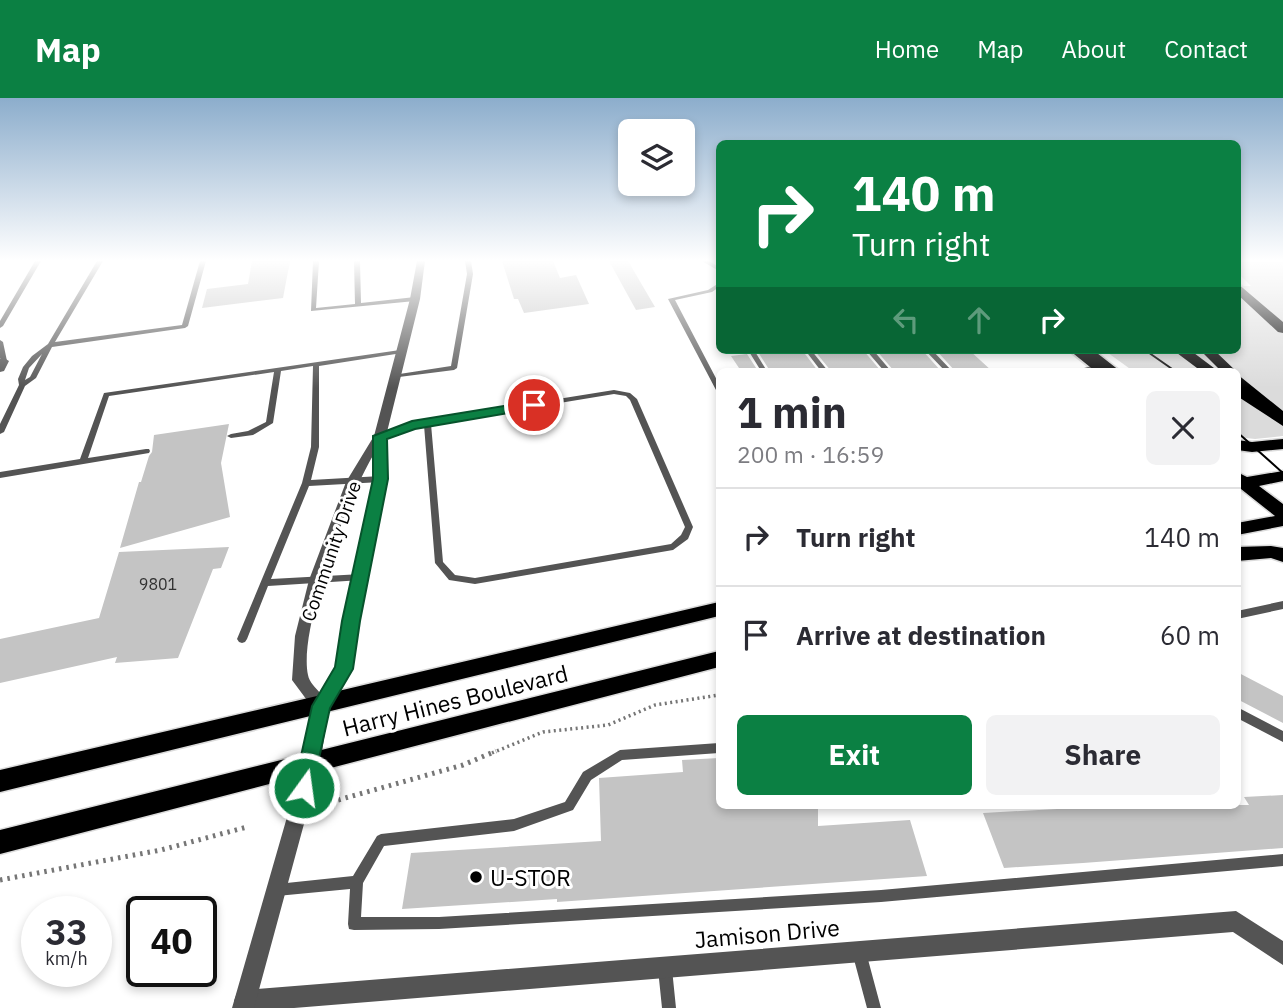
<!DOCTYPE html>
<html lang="en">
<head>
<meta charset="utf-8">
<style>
	:root { --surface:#fff; --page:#f2f2f3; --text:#2b2b33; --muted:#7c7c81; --line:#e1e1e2; --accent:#0b8043 }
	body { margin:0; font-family:"IBM Plex Sans",sans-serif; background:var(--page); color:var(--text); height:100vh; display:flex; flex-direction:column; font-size:26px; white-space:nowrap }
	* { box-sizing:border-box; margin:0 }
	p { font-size:23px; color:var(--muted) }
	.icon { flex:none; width:38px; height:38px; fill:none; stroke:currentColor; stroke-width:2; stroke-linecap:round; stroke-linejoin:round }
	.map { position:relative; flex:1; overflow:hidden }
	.details { position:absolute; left:716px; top:270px; width:525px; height:441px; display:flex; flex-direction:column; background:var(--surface); border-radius:10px; box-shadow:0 4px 10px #0003 }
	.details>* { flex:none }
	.banner { position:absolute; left:716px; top:42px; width:525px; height:214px; border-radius:10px; box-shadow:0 4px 10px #0003; background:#0b8043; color:#fff; overflow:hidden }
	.controls { position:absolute; left:618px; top:21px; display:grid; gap:14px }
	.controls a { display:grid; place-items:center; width:77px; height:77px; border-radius:10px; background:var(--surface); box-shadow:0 4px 10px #0003; font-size:35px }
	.speed { position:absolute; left:21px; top:798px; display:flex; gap:14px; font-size:35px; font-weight:700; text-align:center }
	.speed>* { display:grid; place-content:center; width:91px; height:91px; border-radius:50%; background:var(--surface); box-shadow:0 4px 10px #0003; line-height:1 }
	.speed small { font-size:18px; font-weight:400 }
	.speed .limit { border:4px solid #111; border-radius:10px; background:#fff; color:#111 }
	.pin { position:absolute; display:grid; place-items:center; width:60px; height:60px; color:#fff; margin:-30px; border:4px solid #fff; border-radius:50%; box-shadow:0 2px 7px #0007 }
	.me { position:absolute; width:77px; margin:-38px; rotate:14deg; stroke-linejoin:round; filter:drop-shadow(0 0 5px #0008) }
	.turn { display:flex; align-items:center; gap:24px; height:147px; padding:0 21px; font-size:32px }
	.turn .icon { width:91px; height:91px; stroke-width:2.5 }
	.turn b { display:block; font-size:49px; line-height:60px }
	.lanes { display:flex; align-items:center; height:66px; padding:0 21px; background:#0003; justify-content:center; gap:35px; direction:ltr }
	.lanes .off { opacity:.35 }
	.round { display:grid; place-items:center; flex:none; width:74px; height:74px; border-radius:10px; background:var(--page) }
	.overview { display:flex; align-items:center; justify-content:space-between; height:119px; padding:0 21px }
	h1 { font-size:42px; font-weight:700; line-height:52px }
	.button { display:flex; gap:14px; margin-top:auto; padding:14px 21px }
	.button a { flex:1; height:80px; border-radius:10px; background:var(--accent); color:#fff; font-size:28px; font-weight:700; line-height:80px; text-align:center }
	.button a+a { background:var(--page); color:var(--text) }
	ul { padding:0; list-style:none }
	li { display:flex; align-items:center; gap:21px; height:98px; padding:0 21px; border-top:2px solid var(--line) }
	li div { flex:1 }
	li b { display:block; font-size:26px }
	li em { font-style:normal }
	header { display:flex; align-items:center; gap:42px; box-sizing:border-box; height:98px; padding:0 35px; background:var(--accent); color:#fff }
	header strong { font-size:33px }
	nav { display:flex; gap:38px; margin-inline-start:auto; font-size:24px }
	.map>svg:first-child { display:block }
</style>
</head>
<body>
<header>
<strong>Map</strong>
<nav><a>Home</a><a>Map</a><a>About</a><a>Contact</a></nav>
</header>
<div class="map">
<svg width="1283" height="910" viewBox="0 0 1283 910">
	<rect width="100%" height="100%" fill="#fff"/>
	<path fill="#dbdbdb" d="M1237,163h46v175l-28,3 -18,-2v-66h-104l-29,-21h133v-64h14l-14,-14z"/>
	<path fill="#c4c4c4" d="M252,163h38l-7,37 -81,10 5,-19 41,-5z
		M502,163h51l7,17 16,-3 13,29 -65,9 -6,-14h-4z
		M609,163h19l27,46 -19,3z
		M769,252h33l16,21h-48l-12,-19z
		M814,252h49l18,21h-50z
		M876,252h46l19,21h-47z
		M936,252h33l23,21h-37z
		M747,256l11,17h-17l-10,-15z
		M229,326l-8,39 9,54 -110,31 19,-66h2l8,-26 3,-4 2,-17z
		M229,449l-8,21 -8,1 -35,89 -63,5 2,-6 -117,26v-44l99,-21 20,-66z
		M1237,574l46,24v27l-46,-24z
		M719,660v47h99v21l92,-6 17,56 -370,26v-3l-155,10 9,-56 190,-12 -2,-63 84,-6 -1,-12z
		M1283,697v53l-200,15 -79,5 -21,-55 148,-8h118l-5,-8z"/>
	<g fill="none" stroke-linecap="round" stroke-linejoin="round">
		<g stroke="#dbdbdb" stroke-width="3">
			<path id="primary" d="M1200,252h14l22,21h-15z
				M1092,254l5,1 23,18h-16l-19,-15z
				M1237,276l46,37v12l-5,-1 -41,-37z
				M1283,341v10l-31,3 -15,-2v-10l15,2z
				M1283,373v10l-24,5 24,18v22l-46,9v-12l38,-7 -34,-27h-4v-17l10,5z
				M1271,448l12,2v14l-12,-4 -34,3v-14z
				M719,504v14l-719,176v-22z
				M719,553v16l-719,187v-24z"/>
		</g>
		<g stroke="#dbdbdb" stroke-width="4">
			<path id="trunk" d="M1237,185l46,39v11l-5,-1 -41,-38z
				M1069,252h16l26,21h-16z
				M1173,252h17l28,21h-17z
				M1237,286l46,30v12l-46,-30z"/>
		</g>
		<path stroke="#767676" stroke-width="3.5" stroke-dasharray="2 3.5" stroke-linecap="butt" d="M492,655l51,-21 65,-7 47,-20 64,-10"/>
		<path stroke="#767676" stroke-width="5" stroke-dasharray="2.5 5" stroke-linecap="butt" d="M331,704l132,-37 33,-14
			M0,782l161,-30 86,-23"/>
		<path fill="#545454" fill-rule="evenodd" d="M35,163h6l-38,65 -3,2v-7z
			M97,163h6l-48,81 127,-17 18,-64h6l-18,65 -3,2 -133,19 -16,31 -11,8 -21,46 -4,2v-10l19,-39 -1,-6 5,-12 9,-11 16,-12zM42,256l-12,23 -5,3 4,-12z
			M313,163h6l-3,47 39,-4 -1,-43h6l1,42 54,-6 3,2 -3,2 -104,10z
			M465,163h6l2,13 -16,94 -3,2 -63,8v-2l2,-1 58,-9 16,-92z
			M702,163h7l10,6v4z
			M719,185v4l-7,5 -37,8 44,84v8l-3,-2 -48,-91 40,-9z
			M0,242l3,2 4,19 -3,2 -2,-1 -2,-4z
			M400,252l2,1v2l-83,13v81l-8,33 70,-4 4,3 -4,3 -72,4 -38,93 91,-5 3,1 2,2 -2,2 -3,1 -94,6 -21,53 -2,3 -3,1 -3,-1 -2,-3 65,-156 9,-36 2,-81 -32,5 -8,52 -20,12 -22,3 -4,-2 4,-2 17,-3 18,-9 8,-50 -165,24 -21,62 58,-9h3l1,2 -1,2 -149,25v-6l80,-13 24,-66z
			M748,252h6l13,21h-6z
			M805,252h6l17,21h-7z
			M866,252h7l18,21h-7z
			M925,252h7l20,21h-7z
			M1100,266l2,1v2l-15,4h-12l1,-1z
			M614,292l16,3 7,6 56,128 -5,12 -15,11 -198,34 -26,-4 -14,-17 -11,-138 -44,13h-3v-4l50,-14zM614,296l12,2 4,4 55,127 -4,8 -10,9 -196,34 -20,-3 -12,-13 -12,-138z
			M1283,503v8l-46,10v-8z
			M1237,609l46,24v11l-46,-24z
			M719,645v10l-97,7 -31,20 -18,30 -59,21 -130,15 -21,37 -2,34h78l442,-27 402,-36v12l-402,36 -442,27 -85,1 -5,-1 -1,-5 2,-35 -73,7 -4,-2 -2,-4 2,-4 4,-2 76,-8 24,-40 4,-2 133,-15 51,-17 18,-30 37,-22z
			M859,847l5,2 2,5 15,56h-14l-15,-56 2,-5z
			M665,864l5,2 2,5 4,39h-14l-4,-39 2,-5z"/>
		<path fill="#545454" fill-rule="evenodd" d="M417,163h8l-5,38 -34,137 1,43 -28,142 -7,48 -25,42 -6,2 -6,-2 -23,-31 3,-44 14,-56 37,-98 28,-46 36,-137zM374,356l1,25 -32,142 -7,46 -16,26c-4,-5 -11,-11 -12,-18 -10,-45 41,-181 66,-221z
			M4,260l5,3 -5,10 -4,1v-13z
			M1236,813l47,30v24l-50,-33 -939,76h-57l-3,-7 3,-8 8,-3z"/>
		<path fill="#545454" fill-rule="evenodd" d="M321,601l6,2 2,5 -9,59 -66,243h-22l70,-243 11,-59 2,-5z"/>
		<use href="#primary" fill="#000" fill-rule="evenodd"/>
		<use href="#trunk" fill="#000" fill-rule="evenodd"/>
		<path stroke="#000" stroke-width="2" d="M1145,252l30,21
			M1237,334l46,41"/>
	</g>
	<linearGradient id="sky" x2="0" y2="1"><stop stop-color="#8cadcc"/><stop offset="0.56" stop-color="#fff"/><stop offset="1" stop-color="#fff" stop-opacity="0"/></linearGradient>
	<rect width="1283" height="290" fill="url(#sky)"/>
	<path fill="#0b8043" stroke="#07532c" stroke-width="2" d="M534,303l6,4 -2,3 -123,21 -28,10 1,40 -28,142 -7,48 -23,39 -19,87 -7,3 -7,-3 -3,-7 18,-82 23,-39 7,-46 31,-142v-43l39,-15z"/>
	<circle fill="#000" stroke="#fff" stroke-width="2.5" cx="476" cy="779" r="7"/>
	<g text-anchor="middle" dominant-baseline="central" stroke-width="6" stroke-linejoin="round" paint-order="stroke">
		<g font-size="16" fill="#313131">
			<text x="158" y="486">9801</text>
		</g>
		<g font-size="19" fill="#000" stroke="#fff">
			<text transform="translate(331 453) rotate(-71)">Community Drive</text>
		</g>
		<g font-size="23" fill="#000" stroke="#fff">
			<text transform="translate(455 602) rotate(-14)">Harry Hines Boulevard</text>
			<text transform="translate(767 835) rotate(-5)">Jamison Drive</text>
		</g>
		<g font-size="23" fill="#000" stroke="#fff" text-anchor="start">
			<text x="490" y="779">U-STOR</text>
		</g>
	</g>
</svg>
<div class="controls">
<a><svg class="icon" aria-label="layers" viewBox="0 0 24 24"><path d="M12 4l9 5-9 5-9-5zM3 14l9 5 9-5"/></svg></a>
</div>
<div class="speed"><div>33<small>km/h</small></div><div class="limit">40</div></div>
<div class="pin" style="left:534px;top:307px;background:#d93025"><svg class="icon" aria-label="arrive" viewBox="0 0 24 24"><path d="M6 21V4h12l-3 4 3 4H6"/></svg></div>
<svg class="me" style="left:304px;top:690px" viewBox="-20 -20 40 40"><circle r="17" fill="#0b8043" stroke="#fff" stroke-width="3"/><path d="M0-11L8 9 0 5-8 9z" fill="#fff"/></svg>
<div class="banner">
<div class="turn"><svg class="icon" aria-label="right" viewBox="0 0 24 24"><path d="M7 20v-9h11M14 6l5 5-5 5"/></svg><div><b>140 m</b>Turn right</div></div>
<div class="lanes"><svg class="icon off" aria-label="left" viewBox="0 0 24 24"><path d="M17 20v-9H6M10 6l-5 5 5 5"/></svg><svg class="icon off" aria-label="ahead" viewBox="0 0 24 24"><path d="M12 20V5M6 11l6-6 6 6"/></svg><svg class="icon" aria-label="right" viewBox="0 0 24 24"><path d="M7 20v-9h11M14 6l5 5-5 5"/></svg></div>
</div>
<section class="details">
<div class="overview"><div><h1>1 min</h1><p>200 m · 16:59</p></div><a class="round"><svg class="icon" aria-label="close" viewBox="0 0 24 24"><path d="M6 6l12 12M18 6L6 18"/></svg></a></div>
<ul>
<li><svg class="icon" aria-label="right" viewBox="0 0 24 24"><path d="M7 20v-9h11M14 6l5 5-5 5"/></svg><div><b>Turn right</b></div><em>140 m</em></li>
<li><svg class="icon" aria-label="arrive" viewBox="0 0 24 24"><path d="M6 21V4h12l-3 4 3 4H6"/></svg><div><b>Arrive at destination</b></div><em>60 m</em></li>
</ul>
<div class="button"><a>Exit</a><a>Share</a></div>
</section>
</div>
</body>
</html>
